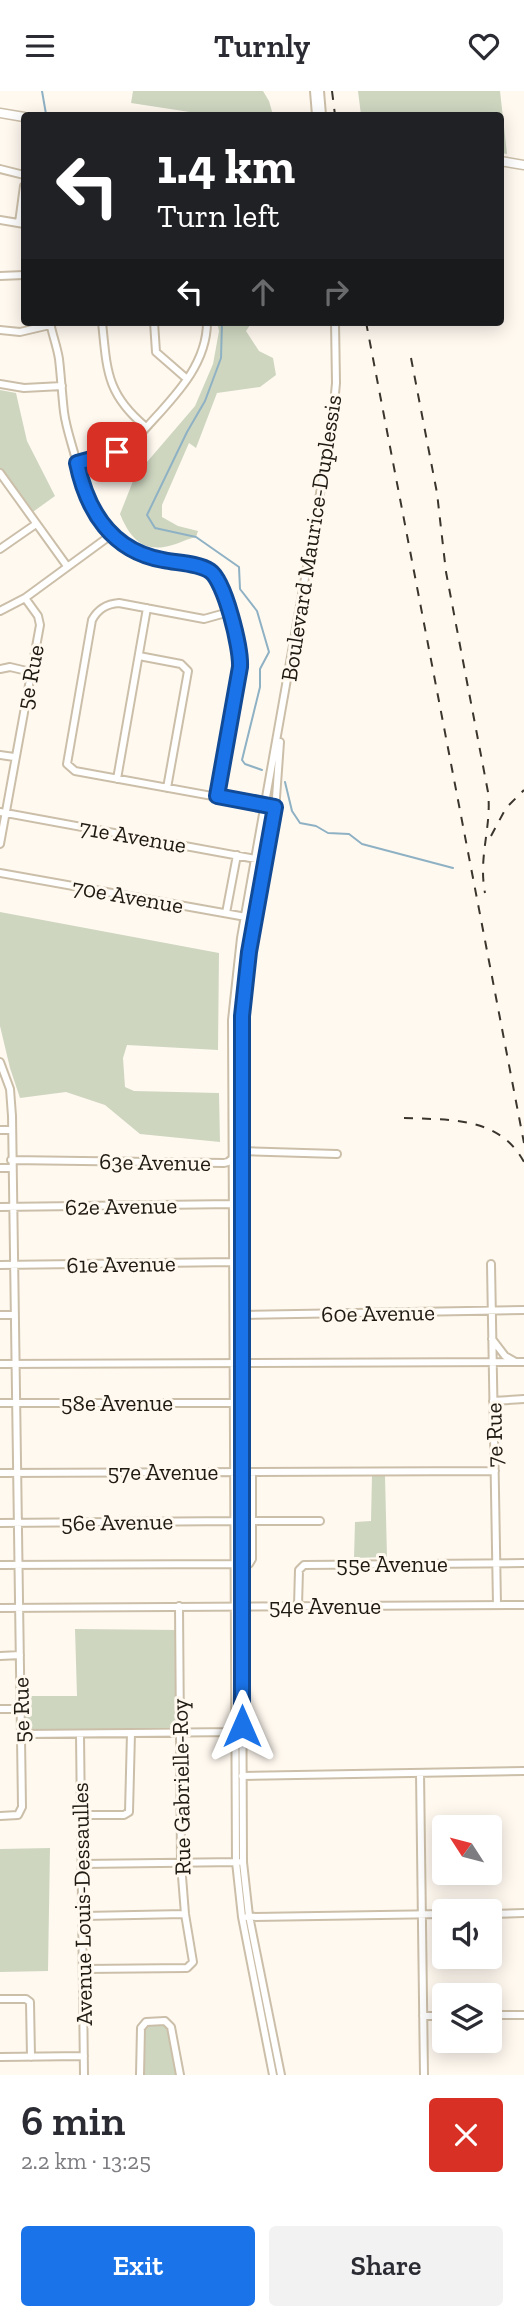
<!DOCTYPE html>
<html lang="en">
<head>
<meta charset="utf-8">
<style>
	:root { --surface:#fff; --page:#f2f2f3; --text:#2b2b33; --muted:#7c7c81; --accent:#1a73e8 }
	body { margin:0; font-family:"Zilla Slab",serif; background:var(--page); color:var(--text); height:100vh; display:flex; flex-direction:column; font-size:26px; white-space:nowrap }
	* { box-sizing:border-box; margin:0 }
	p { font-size:23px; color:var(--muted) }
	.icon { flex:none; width:38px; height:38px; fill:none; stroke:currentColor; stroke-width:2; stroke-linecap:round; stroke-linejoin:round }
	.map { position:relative; height:1984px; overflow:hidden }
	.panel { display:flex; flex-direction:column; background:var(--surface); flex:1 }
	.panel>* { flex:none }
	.guide { position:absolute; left:21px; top:21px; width:483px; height:214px; border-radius:7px; box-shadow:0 4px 18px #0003; background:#202124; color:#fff; overflow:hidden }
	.needle { width:46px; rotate:306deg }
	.fabs { position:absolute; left:432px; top:1724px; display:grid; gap:14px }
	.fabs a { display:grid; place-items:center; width:70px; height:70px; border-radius:7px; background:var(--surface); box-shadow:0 4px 18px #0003; font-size:35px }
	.pin { position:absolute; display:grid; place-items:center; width:60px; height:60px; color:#fff; margin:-30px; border-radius:14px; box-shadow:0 4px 10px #0006 }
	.me { position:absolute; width:77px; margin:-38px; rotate:0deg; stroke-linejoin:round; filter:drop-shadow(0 0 5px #0008) }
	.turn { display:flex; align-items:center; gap:24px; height:147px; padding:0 21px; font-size:32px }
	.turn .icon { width:91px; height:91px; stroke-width:2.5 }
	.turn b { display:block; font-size:49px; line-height:60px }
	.lanes { display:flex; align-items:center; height:66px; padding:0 21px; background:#0003; justify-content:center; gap:35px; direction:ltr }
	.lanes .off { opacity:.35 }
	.round { display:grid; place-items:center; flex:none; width:74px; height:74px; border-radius:7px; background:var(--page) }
	.summary { display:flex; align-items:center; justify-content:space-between; height:119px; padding:0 21px }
	h1 { font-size:42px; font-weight:600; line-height:52px }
	.action { display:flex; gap:14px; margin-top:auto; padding:14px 21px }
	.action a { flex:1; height:80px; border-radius:7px; background:var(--accent); color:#fff; font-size:28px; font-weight:600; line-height:80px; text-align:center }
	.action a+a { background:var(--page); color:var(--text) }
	header { display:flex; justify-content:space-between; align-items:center; height:91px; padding:0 21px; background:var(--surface); font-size:32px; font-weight:600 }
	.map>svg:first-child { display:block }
</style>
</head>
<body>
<header><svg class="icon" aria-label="menu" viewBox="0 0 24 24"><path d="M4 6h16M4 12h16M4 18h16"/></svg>Turnly<svg class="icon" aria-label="heart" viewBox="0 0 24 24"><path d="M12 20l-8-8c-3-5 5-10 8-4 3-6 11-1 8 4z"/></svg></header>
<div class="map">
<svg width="524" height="1984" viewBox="0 0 524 1984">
	<rect width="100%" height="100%" fill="#fff9f0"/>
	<path fill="#ced6c0" d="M133,0h130l6,10 4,14h-64l-78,-12z
		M358,0h142l7,63 -6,-1 -1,-38h-139z
		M217,231h35l-6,9 13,20 14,7 3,17 -16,12 -43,6 -21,55 -7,-5 -27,62v12l16,9 20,5 -2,6c-10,2 -22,9 -32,10 -25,4 -36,-14 -44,-33l15,-38 60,-70 18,-42 6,-33z
		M0,299l16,3 11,48 28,55 -25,18 -30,-41z
		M0,821l219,41 -1,97 -91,-5 -4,13 2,29 9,4 85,2 1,49 -80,-8 -35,-29 -39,-13 -46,6 -10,-30 -10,-42z
		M372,1384l13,1 2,81 -33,1 1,-36 16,-1z
		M75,1538l104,1v102l-157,2 -1,-38h56z
		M50,1757l-2,123 -48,1v-123z
		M148,1935h16l4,2 10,47h-34v-46z"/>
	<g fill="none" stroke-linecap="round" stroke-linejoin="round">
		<path stroke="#8fb1c4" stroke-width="2" d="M42,0l4,23
			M222,231l-1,36 -16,43 -18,31 -40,83 8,13 41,9 43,30 1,22 17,22 12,41 -9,17v18l-18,73 3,4 17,6
			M285,691l7,29 8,12 16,3 12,7 21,1 13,10 91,24"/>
		<g stroke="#ccbfa9" stroke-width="10">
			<path id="minor" d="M314,0l2,24
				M320,0l2,24
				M0,78l24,6
				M0,129l24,4
				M19,132l5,-37
				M0,185l24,-1
				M50,231c2,12 7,24 9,37 2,17 3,36 5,53 2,16 8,32 12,48 11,44 23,77 69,95 22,9 61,3 74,26l19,63 2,16 -23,136
				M102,231c5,48 4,72 44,105
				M154,231l2,30 31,27
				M0,239l20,2 30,-7
				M0,293l24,4 38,-2
				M77,372c21,-7 43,-9 60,-25 29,-34 70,-68 70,-116
				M0,382l67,93
				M0,458l36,-25
				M0,520l25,-13 86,-63
				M229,521l-25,7 -85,-16c-13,1 -21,6 -27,17l-25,144 8,7 192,35
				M139,565l42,8 7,7 -21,117
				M0,578l10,-2 21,5
				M280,651l-4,56 -27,154 -6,50 -2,368 2,492 6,54 32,159
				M0,664l14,2
				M117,688l30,-171
				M0,721l256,47
				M0,753l40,-219 -2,-9 -13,-18
				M0,782l246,44
				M226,822l11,-58
				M0,971l10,27 2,27 10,691 -4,8 -18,1
				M0,1039h12
				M11,1069l213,3 4,-1 14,-11 95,3
				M0,1077h11
				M0,1116l234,-3
				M491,1173l6,341
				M0,1174l234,-3
				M0,1224h15
				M239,1224l285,-5
				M492,1248l13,17 9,5
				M0,1273l524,-2
				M493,1310l31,-2
				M0,1312h234
				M0,1382l495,-2
				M241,1430h79
				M0,1432l234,-2
				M242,1473h7l3,-5v-87
				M0,1474l234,-1
				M298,1515l1,-36 5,-5 220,-2
				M0,1517l524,-3
				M0,1565l20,-1
				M0,1618h21
				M22,1643l215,-2
				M80,1643l4,341
				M420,1682l4,302
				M242,1685l282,-5
				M81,1724h43l5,-3 2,-79
				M82,1773l156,-2
				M490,1823l34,-1
				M84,1825l101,-2
				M247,1826l197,-3
				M84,1878l103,-1 6,-6 -8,-48 -4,-50 -2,-258
				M0,1908h26l4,3 1,55
				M490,1924h34
				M423,1925h21
				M0,1966l84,-1
				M140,1984l1,-47 5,-6 19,-1 6,6 9,48
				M273,1984l-31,-158 -6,-55 -4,-842 9,-82 91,-512 4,-43 -1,-61"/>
		</g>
		<g stroke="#ccbfa9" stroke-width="11">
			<path id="major" d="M0,22l24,4
				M500,70l24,4"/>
		</g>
		<use href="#minor" stroke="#fff" stroke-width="6"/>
		<use href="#major" stroke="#fff" stroke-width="8"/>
		<path stroke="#3a352d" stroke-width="2" stroke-dasharray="9 9" stroke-linecap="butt" d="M332,0l3,24
			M366,231l158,821
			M411,267l26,135 9,79 42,220c4,35 -10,64 -3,101
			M491,745l15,-28 18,-18
			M404,1027c46,2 95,-2 120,44"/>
	</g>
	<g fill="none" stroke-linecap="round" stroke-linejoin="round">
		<g stroke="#114b97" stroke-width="18">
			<path id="route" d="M117,361l-40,11c10,48 35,88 86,97 14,3 35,3 47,11 15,10 31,77 30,96l-23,129 58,11 -26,145 -7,64v710"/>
		</g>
		<use href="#route" stroke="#1a73e8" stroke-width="12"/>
	</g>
	<g text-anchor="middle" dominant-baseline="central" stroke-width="6" stroke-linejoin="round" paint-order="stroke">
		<g font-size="23" fill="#1f1a12" stroke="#fff9f0">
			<text transform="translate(311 447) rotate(-81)">Boulevard Maurice-Duplessis</text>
			<text transform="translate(30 586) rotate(-79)">5e Rue</text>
			<text transform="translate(133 745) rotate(10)">71e Avenue</text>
			<text transform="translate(128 805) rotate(10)">70e Avenue</text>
			<text transform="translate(155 1071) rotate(1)">63e Avenue</text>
			<text transform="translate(121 1115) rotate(-1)">62e Avenue</text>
			<text transform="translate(121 1173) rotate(-1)">61e Avenue</text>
			<text transform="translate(378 1222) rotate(-1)">60e Avenue</text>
			<text x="117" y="1312">58e Avenue</text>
			<text transform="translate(494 1344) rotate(-91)">7e Rue</text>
			<text x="163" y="1381">57e Avenue</text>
			<text transform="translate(117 1431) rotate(-1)">56e Avenue</text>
			<text x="392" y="1473">55e Avenue</text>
			<text x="325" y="1515">54e Avenue</text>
			<text transform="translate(21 1619) rotate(-91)">5e Rue</text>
			<text transform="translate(181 1696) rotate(-91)">Rue Gabrielle-Roy</text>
			<text transform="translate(82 1813) rotate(-91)">Avenue Louis-Dessaulles</text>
		</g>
	</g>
</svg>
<div class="fabs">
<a><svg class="needle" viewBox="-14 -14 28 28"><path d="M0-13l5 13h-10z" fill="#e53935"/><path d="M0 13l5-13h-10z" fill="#7c7c81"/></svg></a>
<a><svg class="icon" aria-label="sound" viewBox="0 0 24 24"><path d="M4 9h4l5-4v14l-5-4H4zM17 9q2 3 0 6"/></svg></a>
<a><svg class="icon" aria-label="layers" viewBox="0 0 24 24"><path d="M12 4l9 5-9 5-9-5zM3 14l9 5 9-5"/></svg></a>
</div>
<div class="pin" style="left:117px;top:361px;background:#d93025"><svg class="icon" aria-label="arrive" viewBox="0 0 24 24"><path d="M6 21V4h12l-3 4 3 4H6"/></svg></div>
<svg class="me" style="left:242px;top:1635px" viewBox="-20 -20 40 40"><path d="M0-17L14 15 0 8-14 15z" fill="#1a73e8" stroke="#fff" stroke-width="4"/></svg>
<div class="guide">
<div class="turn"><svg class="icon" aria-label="left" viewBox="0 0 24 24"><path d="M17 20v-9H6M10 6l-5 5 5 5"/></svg><div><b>1.4 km</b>Turn left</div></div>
<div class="lanes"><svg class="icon" aria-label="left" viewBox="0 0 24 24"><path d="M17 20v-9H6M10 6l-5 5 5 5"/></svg><svg class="icon off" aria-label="ahead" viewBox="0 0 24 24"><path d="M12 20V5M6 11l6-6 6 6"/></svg><svg class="icon off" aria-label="right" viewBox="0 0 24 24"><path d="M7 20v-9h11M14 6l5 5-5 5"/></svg></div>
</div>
</div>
<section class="panel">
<div class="summary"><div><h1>6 min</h1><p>2.2 km · 13:25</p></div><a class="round" style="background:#d93025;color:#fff"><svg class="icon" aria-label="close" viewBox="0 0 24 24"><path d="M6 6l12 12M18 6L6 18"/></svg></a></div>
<div class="action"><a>Exit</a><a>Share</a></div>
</section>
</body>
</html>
